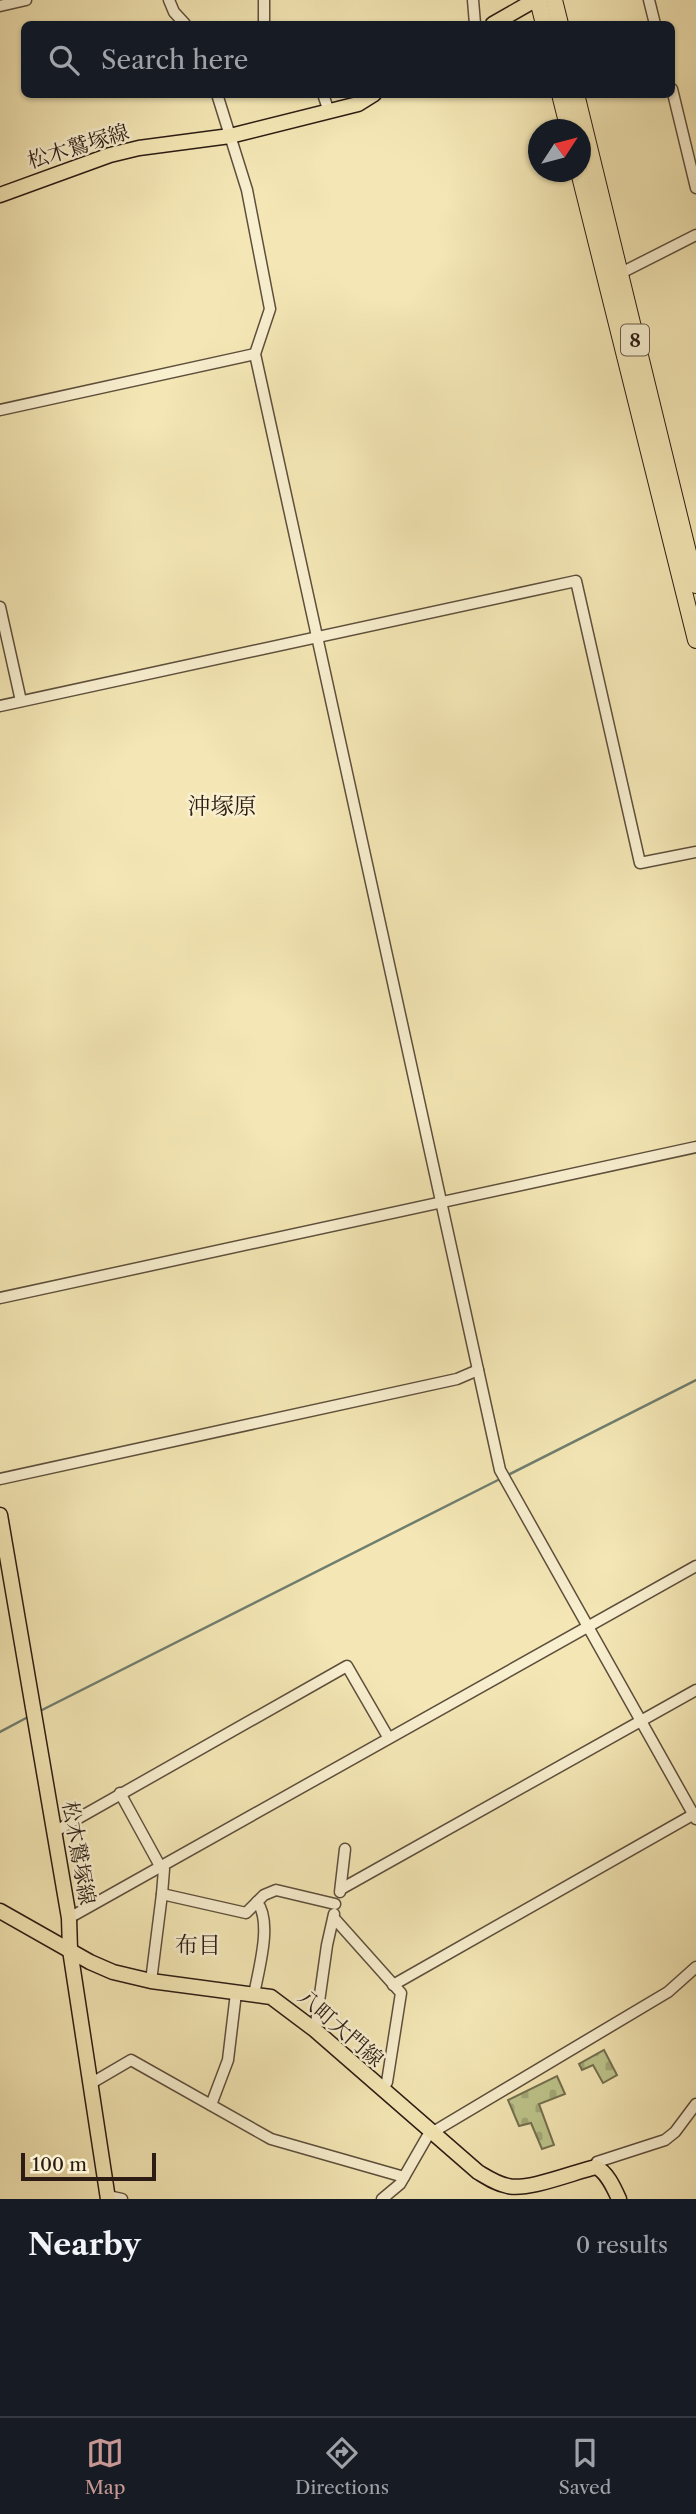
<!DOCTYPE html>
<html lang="en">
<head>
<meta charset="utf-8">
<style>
  :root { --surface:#171b24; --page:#20242c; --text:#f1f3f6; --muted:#9ea1a6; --line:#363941; --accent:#c59692 }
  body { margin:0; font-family:"Libre Caslon Text","Noto Serif JP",serif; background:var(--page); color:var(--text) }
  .compass { position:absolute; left:528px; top:119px; width:63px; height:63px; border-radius:50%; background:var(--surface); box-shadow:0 2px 5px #0004; rotate:54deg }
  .scale { position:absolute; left:21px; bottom:18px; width:135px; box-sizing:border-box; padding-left:7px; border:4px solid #2c1c14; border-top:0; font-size:19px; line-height:24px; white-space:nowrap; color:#2c1c14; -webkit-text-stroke:5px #f8efcf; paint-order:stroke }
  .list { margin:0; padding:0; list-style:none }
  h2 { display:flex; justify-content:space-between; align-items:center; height:91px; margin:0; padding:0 28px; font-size:30px }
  h2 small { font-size:23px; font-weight:400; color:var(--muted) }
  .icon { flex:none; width:38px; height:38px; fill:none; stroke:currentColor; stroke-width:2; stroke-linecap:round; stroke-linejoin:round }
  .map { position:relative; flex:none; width:696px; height:2199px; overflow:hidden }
  .search { position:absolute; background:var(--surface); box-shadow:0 2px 5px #0004; left:21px; right:21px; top:21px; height:77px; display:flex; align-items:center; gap:18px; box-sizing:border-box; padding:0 24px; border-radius:10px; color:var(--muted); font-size:26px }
  .sheet { height:217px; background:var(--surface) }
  nav { display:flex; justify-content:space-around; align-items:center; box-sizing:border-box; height:98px; border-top:2px solid var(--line); background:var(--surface); font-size:19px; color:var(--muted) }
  nav a { display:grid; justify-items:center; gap:4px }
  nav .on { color:var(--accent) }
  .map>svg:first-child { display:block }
</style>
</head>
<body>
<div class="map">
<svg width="696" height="2199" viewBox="0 0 696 2199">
  <defs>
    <pattern id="cemetery-stones" width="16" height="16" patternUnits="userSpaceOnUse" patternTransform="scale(1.75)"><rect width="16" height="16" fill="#bdc58c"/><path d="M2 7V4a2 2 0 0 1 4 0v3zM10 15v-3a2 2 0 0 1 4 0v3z" fill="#a3a978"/></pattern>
  </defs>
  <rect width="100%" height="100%" fill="#f4e7b5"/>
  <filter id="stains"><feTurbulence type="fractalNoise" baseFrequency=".00286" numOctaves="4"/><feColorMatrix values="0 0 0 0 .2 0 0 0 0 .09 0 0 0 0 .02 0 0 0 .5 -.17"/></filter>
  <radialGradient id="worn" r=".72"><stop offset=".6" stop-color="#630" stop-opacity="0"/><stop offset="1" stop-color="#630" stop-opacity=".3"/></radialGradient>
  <g fill="url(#cemetery-stones)" stroke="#747050" stroke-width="2">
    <polygon points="604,2050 617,2075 603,2083 593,2065 582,2070 579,2064"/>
    <polygon points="557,2076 565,2094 539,2104 554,2145 542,2149 531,2123 519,2126 508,2100"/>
  </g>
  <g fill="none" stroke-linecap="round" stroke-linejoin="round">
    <g stroke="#6f7e6f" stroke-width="2.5">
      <polyline points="506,1476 696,1380"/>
      <polyline points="40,1711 500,1479"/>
      <polyline points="0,1732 28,1717"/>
    </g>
    <g stroke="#5e4f3c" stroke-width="13">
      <g id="minor">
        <polyline points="169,0 174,12 185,24"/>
        <polyline points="473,0 475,24"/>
        <polyline points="649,0 655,24"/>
        <polyline points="0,6 26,0"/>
        <polyline points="264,24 264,0"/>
        <polyline points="672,89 696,188"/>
        <polyline points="217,94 247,190 270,309 255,354 500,1470 696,1819"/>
        <polyline points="323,94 329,112"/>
        <polyline points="619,274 696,235"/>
        <polyline points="0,410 255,354"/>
        <polyline points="0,607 21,701"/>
        <polyline points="0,706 576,581 640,863 696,852"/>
        <polyline points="0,1298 696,1147"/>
        <polyline points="0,1479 457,1379 478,1370"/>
        <polyline points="120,1793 160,1866"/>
        <polyline points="54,1832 347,1666 388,1737"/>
        <polyline points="161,1865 164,1869 162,1894"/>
        <polyline points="341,1889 696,1690"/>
        <polyline points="340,1892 345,1849"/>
        <polyline points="69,1918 696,1566"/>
        <polyline points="334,1918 401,1993 387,2082 382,2090"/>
        <polyline points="151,1981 162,1894 246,1913 264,1895 276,1890 335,1904"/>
        <polyline points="393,1985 696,1813"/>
        <path d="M254,1995c4,-24 19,-73 3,-93"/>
        <polyline points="315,2030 327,1945 334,1914"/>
        <polyline points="90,2084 131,2060 271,2139 404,2177"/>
        <polyline points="211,2105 228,2060 236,1993"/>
        <polyline points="596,2167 597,2162 665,2140 675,2132 696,2104"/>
        <polyline points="108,2196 122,2199"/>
        <polyline points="382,2199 400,2184 427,2137 433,2132 668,1992 696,1967"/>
      </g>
    </g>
    <g stroke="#2c1c14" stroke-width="17">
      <g id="major">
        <polyline points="493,24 535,0"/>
        <polyline points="0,195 110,155 139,148 230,136 358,104 374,94"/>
        <polyline points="0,1515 69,1918 70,1950 108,2199"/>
        <path d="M0,1911l90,51 23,10 38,9 120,16 44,33 163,142c10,6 19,12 30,14 20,5 66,-14 88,-19 11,5 18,21 23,32"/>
      </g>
    </g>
    <g stroke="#2c1c14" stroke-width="18">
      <g id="highway">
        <polyline points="538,0 544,24"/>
        <polyline points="554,0 560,24"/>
        <polyline points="560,94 569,130"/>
        <polyline points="576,94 696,585"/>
        <polyline points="579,172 696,640"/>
      </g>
    </g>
    <use href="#minor" stroke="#f8efcf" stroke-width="10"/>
    <use href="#major" stroke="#f4e7b5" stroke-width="14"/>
    <use href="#highway" stroke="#f4e7b5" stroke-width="16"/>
  </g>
  <g text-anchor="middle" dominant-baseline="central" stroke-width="5" stroke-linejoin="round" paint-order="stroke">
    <rect fill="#f8efcf" stroke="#695b4c" stroke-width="2" x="621" y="324.5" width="28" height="31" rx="5"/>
    <g font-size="19" font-weight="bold" fill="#2c1c14">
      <text x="635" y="340">8</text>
    </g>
    <g font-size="21" fill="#2c1c14" stroke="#f8efcf">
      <text transform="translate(78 146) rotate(-17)">松木鷲塚線</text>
      <text transform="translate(79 1853) rotate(80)">松木鷲塚線</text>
      <text transform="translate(341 2028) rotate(41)">八町大門線</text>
    </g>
    <g font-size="23" fill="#2c1c14" stroke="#f8efcf">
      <text x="222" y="806">沖塚原</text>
      <text x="198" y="1945">布目</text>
    </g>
  </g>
  <rect width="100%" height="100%" filter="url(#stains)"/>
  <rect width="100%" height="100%" fill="url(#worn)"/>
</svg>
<svg class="compass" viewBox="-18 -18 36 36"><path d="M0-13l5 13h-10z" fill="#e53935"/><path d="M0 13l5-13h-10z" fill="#9ea1a6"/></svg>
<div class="scale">100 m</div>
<div class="search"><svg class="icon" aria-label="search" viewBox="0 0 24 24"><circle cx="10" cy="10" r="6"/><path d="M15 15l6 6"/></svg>Search here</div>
</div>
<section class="sheet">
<h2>Nearby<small>0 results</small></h2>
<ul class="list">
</ul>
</section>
<nav>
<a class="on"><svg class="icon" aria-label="map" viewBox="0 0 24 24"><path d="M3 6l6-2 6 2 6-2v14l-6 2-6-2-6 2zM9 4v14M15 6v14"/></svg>Map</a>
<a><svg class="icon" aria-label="directions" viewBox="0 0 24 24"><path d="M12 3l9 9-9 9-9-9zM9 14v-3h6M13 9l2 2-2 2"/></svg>Directions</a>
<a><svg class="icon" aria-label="saved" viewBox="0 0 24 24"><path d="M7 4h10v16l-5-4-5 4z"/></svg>Saved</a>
</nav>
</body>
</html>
